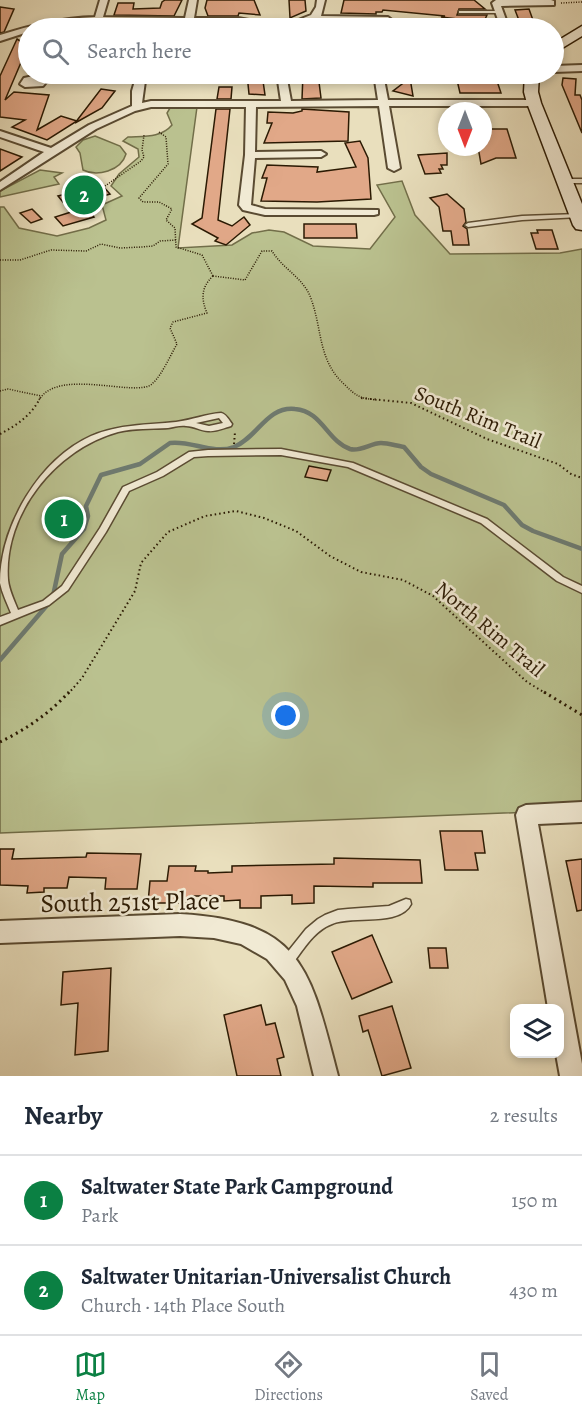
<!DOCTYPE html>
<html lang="en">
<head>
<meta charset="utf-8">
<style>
  :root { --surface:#fff; --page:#f2f2f3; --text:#1f2937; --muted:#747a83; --line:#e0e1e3; --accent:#0b8043 }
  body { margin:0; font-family:Alegreya,serif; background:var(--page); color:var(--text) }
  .controls { position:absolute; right:18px; bottom:18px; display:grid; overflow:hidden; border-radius:12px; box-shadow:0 3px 9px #0003 }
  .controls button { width:54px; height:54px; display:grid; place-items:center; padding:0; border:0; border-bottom:2px solid var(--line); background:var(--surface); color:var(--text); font:30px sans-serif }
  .compass { position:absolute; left:438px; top:102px; width:54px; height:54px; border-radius:50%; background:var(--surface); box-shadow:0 3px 9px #0003; rotate:180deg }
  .you { position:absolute; left:286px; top:716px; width:21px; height:21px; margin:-15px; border:4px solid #fff; border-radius:50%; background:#1a73e8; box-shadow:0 0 0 9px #1a73e833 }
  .badge { display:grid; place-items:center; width:39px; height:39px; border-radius:50%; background:var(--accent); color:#fff; font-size:20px; font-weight:700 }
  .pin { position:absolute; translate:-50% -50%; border:3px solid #fff; box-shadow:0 2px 6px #0006 }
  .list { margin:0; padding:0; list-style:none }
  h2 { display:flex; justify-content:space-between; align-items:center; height:78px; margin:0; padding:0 24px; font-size:26px }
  h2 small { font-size:20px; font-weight:400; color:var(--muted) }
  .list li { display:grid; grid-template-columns:39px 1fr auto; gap:18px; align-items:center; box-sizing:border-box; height:90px; padding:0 24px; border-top:2px solid var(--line) }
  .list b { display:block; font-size:22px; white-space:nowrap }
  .list p { margin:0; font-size:20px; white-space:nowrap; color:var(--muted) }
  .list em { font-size:20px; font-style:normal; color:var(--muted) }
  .icon { flex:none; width:33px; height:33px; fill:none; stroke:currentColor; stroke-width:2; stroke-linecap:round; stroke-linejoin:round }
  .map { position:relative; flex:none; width:582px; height:1076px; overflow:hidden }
  .search { position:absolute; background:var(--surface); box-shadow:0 3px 9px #0003; left:18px; right:18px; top:18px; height:66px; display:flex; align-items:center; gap:15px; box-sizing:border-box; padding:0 21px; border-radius:33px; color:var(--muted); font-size:22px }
  .sheet { height:258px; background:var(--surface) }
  nav { display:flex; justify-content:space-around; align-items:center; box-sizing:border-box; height:84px; border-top:2px solid var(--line); background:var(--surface); font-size:16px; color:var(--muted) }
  nav a { display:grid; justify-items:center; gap:3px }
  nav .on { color:var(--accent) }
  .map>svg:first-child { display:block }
</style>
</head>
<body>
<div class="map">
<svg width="582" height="1076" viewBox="0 0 582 1076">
  <rect width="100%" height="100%" fill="#e9dfbd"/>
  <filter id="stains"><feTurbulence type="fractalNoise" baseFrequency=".00333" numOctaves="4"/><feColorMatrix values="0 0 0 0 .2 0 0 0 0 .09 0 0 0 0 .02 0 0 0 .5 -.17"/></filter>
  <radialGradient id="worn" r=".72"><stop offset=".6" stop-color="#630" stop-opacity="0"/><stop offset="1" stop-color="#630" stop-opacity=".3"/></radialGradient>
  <g fill="#bac18f" stroke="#726e49" stroke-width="1.5">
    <path d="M197,107l-19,141 54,-3 20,-12 17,-3 15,2 29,14 57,3 25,-32 -18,-32 25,-4 13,34 35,39 110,-1 22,-4v561l-582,23v-626h4l15,21 38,8 32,-8 17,-8 -4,-15 20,-9 -11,-10 8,-12 20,-17 -1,-8 -15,-8 5,-4c16,-1 33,1 44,-12l-5,-12 3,-5z"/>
    <path d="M95,136l25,10 6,8c-5,17 -29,23 -43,16l-3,-17 -4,-6 7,-7z"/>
    <polygon points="40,170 62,173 54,177 59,184 0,197 0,191"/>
  </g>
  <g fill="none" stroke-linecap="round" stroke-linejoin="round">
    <g stroke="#6e7a70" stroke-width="4.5">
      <path d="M53,596l9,-42 22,-25 4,-13 -2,-10 15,-31 39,-11 30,-21c21,-3 43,12 64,4 24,-10 33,-41 61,-38 27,2 32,32 55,40 10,3 21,-6 31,-6 7,0 16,3 23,4l17,20 10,7 73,31 18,20 11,6 49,18"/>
      <polyline points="0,660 49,603"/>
    </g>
  </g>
  <g fill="#e1a888" stroke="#2b1a03" stroke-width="1.5">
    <polygon points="165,0 182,0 174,16 114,15 118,3 134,3 133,9 160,8 162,2"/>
    <polygon points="207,0 254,0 260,15 239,13 238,16 208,16 205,8"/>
    <polygon points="289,0 305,0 306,11 290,18"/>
    <polygon points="344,0 474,0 485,9 459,9 457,15 487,15 481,28 477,28 474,21 441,17 445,16 383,10 382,12 376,12 376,14 341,13"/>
    <polygon points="0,7 14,9 4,32 0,33"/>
    <polygon points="529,9 534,23 520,23 515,10"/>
    <polygon points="115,25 169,25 167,28 116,28"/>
    <polygon points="17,39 28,46 5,100 14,92 49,95 37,130 61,116 77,121 47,140 12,127 25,120 0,117 0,76"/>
    <polygon points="247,74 262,74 265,95 249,94"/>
    <polygon points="303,74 318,74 321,98 302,99"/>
    <polygon points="481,75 495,75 501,93 460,93 457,80 482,80"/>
    <polygon points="410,78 413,96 393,91"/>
    <polygon points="563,78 576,79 575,95 580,95 582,100 582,133 562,85"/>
    <polygon points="219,87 232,87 231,99 217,99"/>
    <polygon points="101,89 115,91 102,108 75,123"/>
    <polygon points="216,109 230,109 218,220 232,226 244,217 250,225 226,245 215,241 218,238 192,224 202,218"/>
    <polygon points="302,109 349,112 348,141 264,143 272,123 267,123 268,112 293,113 302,111"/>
    <polygon points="483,129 507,129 516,158 496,158 481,164 478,147 483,147"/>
    <polygon points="360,141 368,158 371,199 317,202 261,201 267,178 262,178 267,165 318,167 317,172 356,167 345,143"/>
    <polygon points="0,149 22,157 0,171"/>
    <polygon points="447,153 447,165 441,165 443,169 439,169 441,173 425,174 418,155"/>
    <polygon points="102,185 110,194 82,202 94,217 63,226 55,217 71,212 58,196"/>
    <polygon points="447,194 464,209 466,222 463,226 467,229 469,245 453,245 451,231 443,231 439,207 430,198"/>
    <polygon points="32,209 42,219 31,223 20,213"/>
    <polygon points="304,224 356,224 357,238 304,238"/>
    <polygon points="537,230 552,230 558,249 536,249 531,233 538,233"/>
    <polygon points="309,466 331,470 327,481 305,477"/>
    <polygon points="440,831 482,831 485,853 475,853 478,870 445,870"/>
    <polygon points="0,849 14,849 12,859 86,857 87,853 141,854 137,889 105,889 106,878 69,877 67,888 44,888 44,892 27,893 28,886 0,885"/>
    <polygon points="334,858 420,860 422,883 373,883 373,887 314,886 314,903 292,904 292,895 261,896 261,908 240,908 240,900 224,901 224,896 190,896 190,903 148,903 150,881 167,881 169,866 196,866 195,871 208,871 208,873 232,872 232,866 334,864"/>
    <polygon points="582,859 582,910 577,911 566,861"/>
    <polygon points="372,935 392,982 352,999 332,952"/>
    <polygon points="428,948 446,948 448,968 430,968"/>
    <polygon points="111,968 108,1051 75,1055 78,1003 61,1005 63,972"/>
    <polygon points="261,1005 266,1025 275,1023 284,1057 277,1059 281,1076 237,1076 224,1015"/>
    <polygon points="392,1006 411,1068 382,1076 368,1030 363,1032 359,1016"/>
  </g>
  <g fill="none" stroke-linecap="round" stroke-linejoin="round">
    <g stroke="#5a4b32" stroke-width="3">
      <g id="lane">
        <polygon points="459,11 499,11 501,12 499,13 459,13"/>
        <polygon points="582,179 582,183 565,183 562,181 565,179"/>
        <polygon points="578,214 581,216 580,217 522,220 468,227 465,225 468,223 522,216"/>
        <path d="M221,413c5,1 8,7 11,11l-1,2c-7,2 -16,6 -23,5 -7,0 -14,-5 -22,-5 -5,-1 -12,1 -18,2 -16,1 -34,0 -50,4 -62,17 -115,82 -110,148 1,10 6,20 10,30l25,-9 19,-15 38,-58 23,-41 34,-15 32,-20 19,-2 73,-1 72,14 134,56 76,58 19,9v7l-25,-12 -76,-58 -133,-56 -67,-12 -73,1 -14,1 -31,19 -34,15 -23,41 -38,58 -19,15 -49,20v-8l11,-4c-4,-10 -9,-20 -11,-30 0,-58 40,-124 91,-147 28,-12 56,-11 85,-14 16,-2 30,-8 45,-9zM219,418l4,5 -14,3 -13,-3z"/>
        <path d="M406,899l4,1 1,4c-11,23 -58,11 -79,20 -19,7 -30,28 -42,43l-4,2 -4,-2 -2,-4 2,-4 24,-30 12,-10 7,-4 13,-5 10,-1 41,-3z"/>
      </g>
    </g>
    <g stroke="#5a4b32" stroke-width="4">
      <g id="street">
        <path d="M100,0h8l-5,17 82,1 4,-18h8l-3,18h44l45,8 28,-11 5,-8 1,-7h8l-4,16 67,1 4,3 -4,3 -73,-2 -22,7 -70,-5h-128l-67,5v4l-28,9v-6c32,-10 61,-17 95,-18z"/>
        <polygon points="551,0 554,1 554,5 501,6 509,28 501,28 492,3 496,0"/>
        <polygon points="582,65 582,71 554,72 554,66"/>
        <polygon points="137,74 146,74 142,103 151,101 281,101 277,74 286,74 291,101 378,100 374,74 383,74 388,100 534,100 539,103 534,106 389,106 400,168 394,171 388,168 379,106 256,107 255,152 321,151 326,154 321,157 255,158 251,205 265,209 378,210 378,214 374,215 265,215 243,210 239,205 245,155 246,107 151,107 135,111 96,129 0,190 0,182 44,152 0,137 0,131 51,148 89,125 132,106 132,91"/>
        <polygon points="38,75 47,81 43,86 25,87 20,84 24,78"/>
        <polygon points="582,802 582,822 538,824 582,1064 582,1076 560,1076 556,1054 560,1054 560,1008 548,1008 516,815 519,808 526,805"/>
        <path d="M180,914c124,7 130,56 158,162h-24l-17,-70 -12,-26 -18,-21 -26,-15 -27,-6 -34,-2 -180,7v-22z"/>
      </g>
    </g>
    <g stroke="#2b1a03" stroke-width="3">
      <g id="secondary">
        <polygon points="582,26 582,36 554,53 554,43"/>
        <polygon points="525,74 539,74 538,92 541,103 582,204 582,230 576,229 573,225 527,103 524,92"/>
      </g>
    </g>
    <g stroke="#2b1a03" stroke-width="1.5" stroke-dasharray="1 1.5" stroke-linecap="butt">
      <polyline points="561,3 582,2"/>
      <polyline points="159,132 166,137 168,164 139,198 143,202 159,202 172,209 166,220 175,228 176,247 202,255 213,276"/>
      <polyline points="105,186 141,161 144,157 142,150 144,135"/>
      <polyline points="0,260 20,260 51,250 86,251 101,244 120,248 142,247 153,246 160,241 176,240"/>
      <path d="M213,276l32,4 17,-29h10c11,18 30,26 38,45 13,33 7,64 35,89 12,12 15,13 32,15"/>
      <polyline points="0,391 8,389 41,396"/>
      <path d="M39,400c19,-33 97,-2 113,-16 10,-9 18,-28 25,-40l-7,-16 3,-6 34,-9c-6,-14 -6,-26 6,-37"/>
    </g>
    <g stroke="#2b1a03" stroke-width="2" stroke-dasharray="1.5 3" stroke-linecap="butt">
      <polyline points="361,398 411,403 487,439 558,464 571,474 582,478"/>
      <path d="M0,434c17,-9 31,-18 40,-36"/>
      <polyline points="234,444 235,432"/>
      <polyline points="68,694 82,678 135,591 141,563 168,532 205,516 236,511 264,518 296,531 330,556 361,572 403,580 433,596 527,682 547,694"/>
    </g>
    <g stroke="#2b1a03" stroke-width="3" stroke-dasharray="2 4" stroke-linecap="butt">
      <polyline points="544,692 582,715"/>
      <path d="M0,742c25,-12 50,-29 69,-50"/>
    </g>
    <use href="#lane" fill="#f1ead4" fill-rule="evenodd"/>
    <use href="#street" fill="#f1ead4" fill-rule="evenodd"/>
    <use href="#secondary" fill="#f1ead4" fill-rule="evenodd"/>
  </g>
  <g text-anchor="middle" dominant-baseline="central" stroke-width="5" stroke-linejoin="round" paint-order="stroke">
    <g font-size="21" fill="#2b1a03" stroke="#f1ead4">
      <text transform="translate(478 417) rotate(22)">South Rim Trail</text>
      <text transform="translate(490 629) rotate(40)">North Rim Trail</text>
    </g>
    <g font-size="26" fill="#2b1a03" stroke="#f1ead4">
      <text transform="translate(130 902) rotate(-1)">South 251st Place</text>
    </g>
  </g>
  <rect width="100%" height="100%" filter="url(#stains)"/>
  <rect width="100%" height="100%" fill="url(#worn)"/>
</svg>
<div class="controls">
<button><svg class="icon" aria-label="layers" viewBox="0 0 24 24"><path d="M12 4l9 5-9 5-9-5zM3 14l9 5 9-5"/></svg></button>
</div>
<svg class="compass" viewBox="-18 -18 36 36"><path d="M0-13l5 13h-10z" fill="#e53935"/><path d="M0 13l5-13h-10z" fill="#747a83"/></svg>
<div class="you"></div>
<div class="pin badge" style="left:64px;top:519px">1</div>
<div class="pin badge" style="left:84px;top:195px">2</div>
<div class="search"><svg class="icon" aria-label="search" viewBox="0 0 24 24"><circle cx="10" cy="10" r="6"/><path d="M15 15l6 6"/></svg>Search here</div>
</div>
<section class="sheet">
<h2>Nearby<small>2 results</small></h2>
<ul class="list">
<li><span class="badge">1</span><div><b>Saltwater State Park Campground</b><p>Park</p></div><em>150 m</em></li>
<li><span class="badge">2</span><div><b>Saltwater Unitarian-Universalist Church</b><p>Church · 14th Place South</p></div><em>430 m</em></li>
</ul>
</section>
<nav>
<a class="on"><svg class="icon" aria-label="map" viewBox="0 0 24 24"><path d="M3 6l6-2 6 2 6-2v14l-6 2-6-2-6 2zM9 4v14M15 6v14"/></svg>Map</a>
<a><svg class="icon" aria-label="directions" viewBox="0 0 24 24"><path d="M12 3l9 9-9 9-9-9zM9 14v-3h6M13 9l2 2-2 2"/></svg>Directions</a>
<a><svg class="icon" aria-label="saved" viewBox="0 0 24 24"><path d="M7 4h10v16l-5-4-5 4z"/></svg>Saved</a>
</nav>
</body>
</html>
